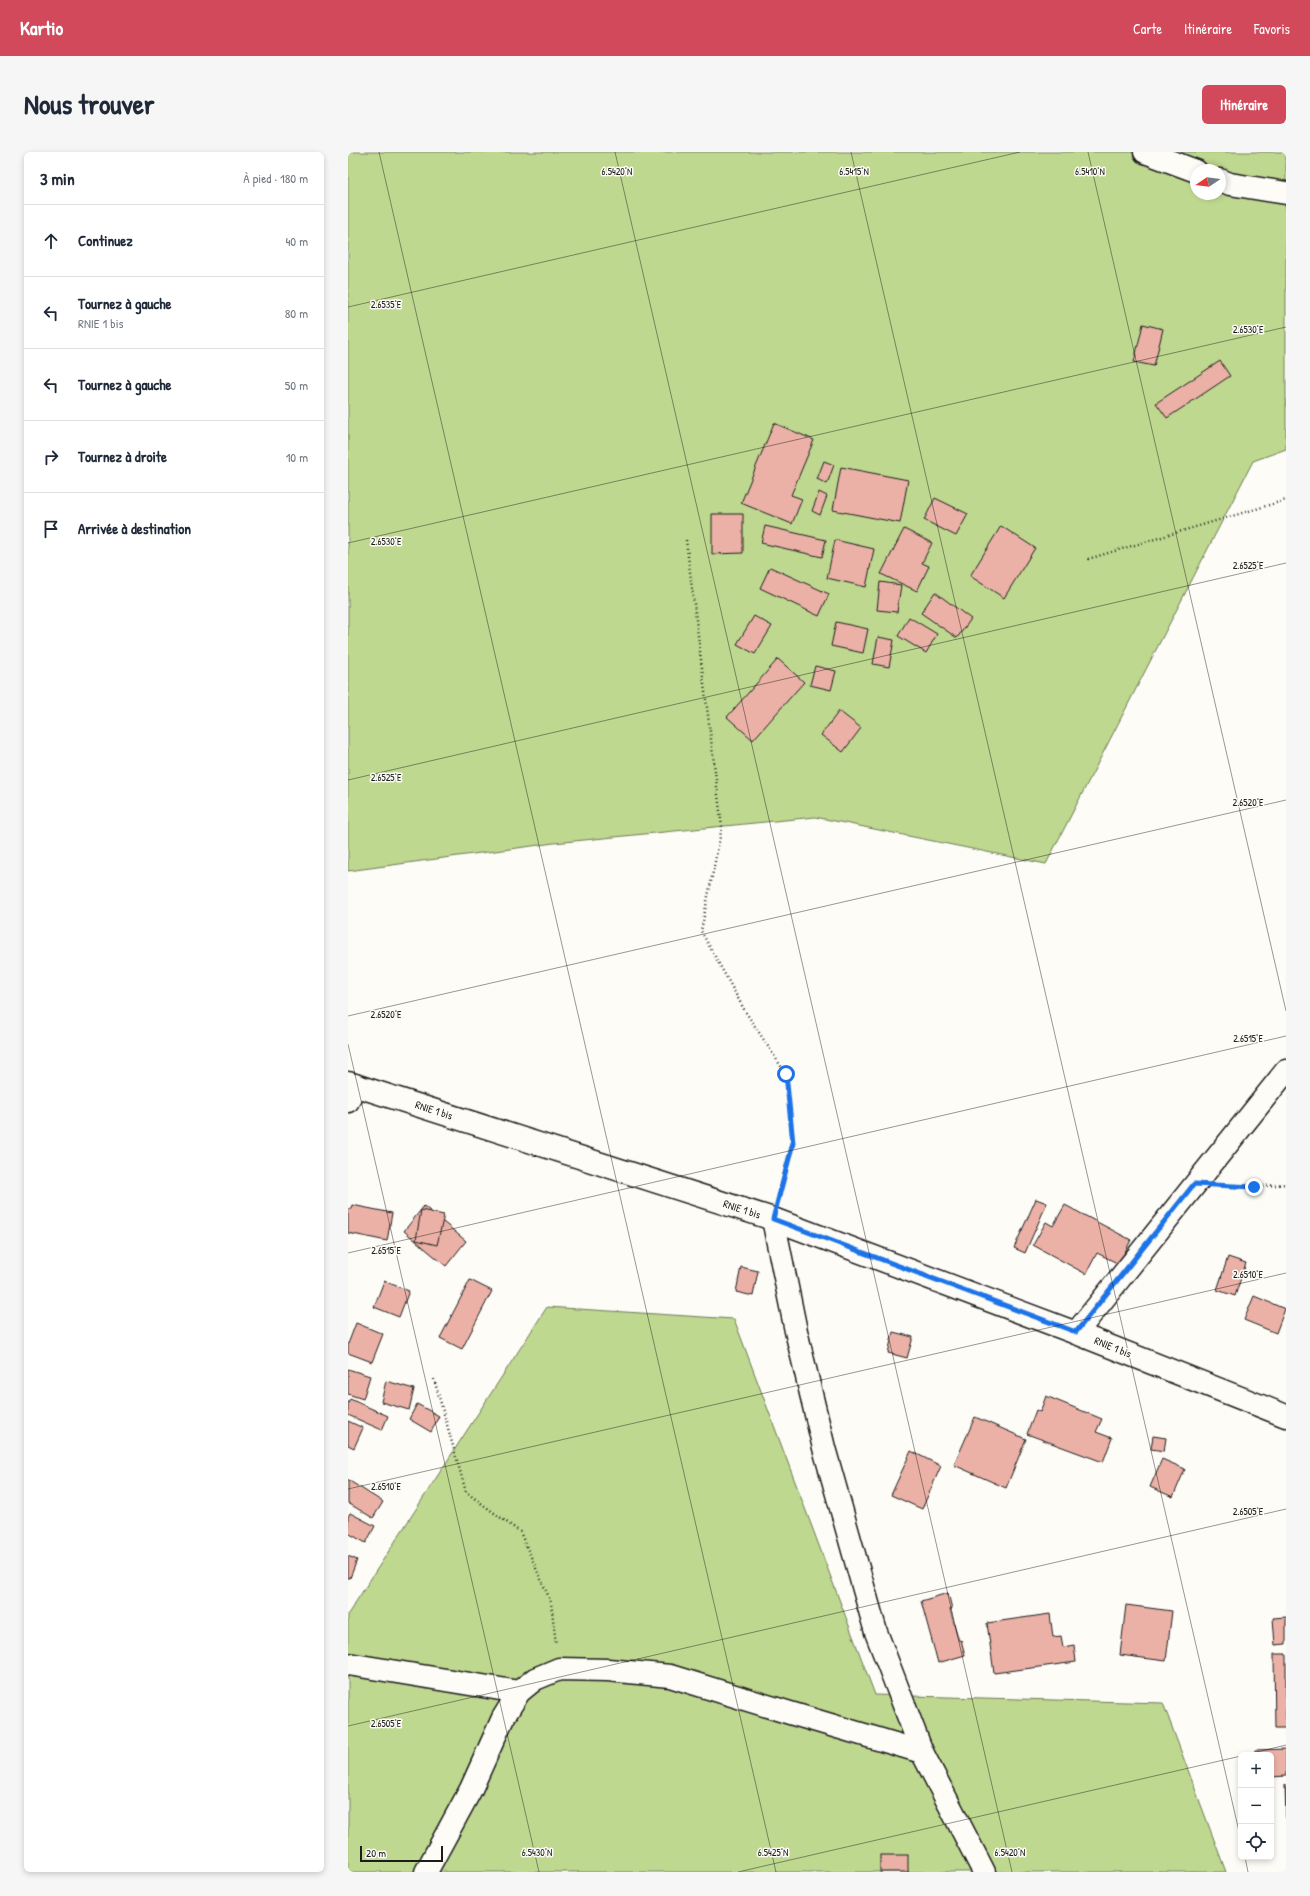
<!DOCTYPE html>
<html lang="fr">
<head>
<meta charset="utf-8">
<style>
  :root { --surface:#fff; --page:#f6f6f7; --text:#1f2937; --muted:#747a83; --line:#e0e1e3; --accent:#d1495b }
  body { margin:0; font-family:"Patrick Hand",sans-serif; background:var(--page); color:var(--text) }
  .controls { position:absolute; right:12px; bottom:12px; display:grid; overflow:hidden; border-radius:6px; box-shadow:0 2px 6px #0003 }
  .controls button { width:36px; height:36px; display:grid; place-items:center; padding:0; border:0; border-bottom:1px solid var(--line); background:var(--surface); color:var(--text); font:20px sans-serif }
  .compass { position:absolute; left:842px; top:12px; width:36px; height:36px; border-radius:50%; background:var(--surface); box-shadow:0 2px 6px #0003; rotate:257deg }
  .scale { position:absolute; left:12px; bottom:10px; width:83px; box-sizing:border-box; padding-left:4px; border:2px solid #1c1c1c; border-top:0; font-size:11px; line-height:14px; white-space:nowrap; color:#1c1c1c; -webkit-text-stroke:3px #fdfcf7; paint-order:stroke }
  .stop { position:absolute; width:12px; height:12px; margin:-9px; border:3px solid #1a73e8; border-radius:50%; background:#fff }
  .stop.end { background:#1a73e8; border-color:#fff; box-shadow:0 1px 4px #0008 }
  .list { margin:0; padding:0; list-style:none }
  h2 { display:flex; justify-content:space-between; align-items:center; height:52px; margin:0; padding:0 16px; font-size:17px }
  h2 small { font-size:13px; font-weight:400; color:var(--muted) }
  .list li { display:grid; grid-template-columns:26px 1fr auto; gap:12px; align-items:center; box-sizing:border-box; height:72px; padding:0 16px; border-top:1px solid var(--line) }
  .list b { display:block; font-size:15px; white-space:nowrap }
  .list p { margin:0; font-size:13px; white-space:nowrap; color:var(--muted) }
  .list em { font-size:13px; font-style:normal; color:var(--muted) }
  .icon { flex:none; width:22px; height:22px; fill:none; stroke:currentColor; stroke-width:2; stroke-linecap:round; stroke-linejoin:round }
  .map { position:relative; flex:none; width:938px; height:1720px; overflow:hidden; border-radius:6px }
  header { display:flex; align-items:center; gap:24px; box-sizing:border-box; height:56px; padding:0 20px; background:var(--accent); color:#fff }
  header strong { font-size:19px }
  nav { display:flex; gap:22px; margin-inline-start:auto; font-size:14px }
  .intro { display:flex; align-items:center; justify-content:space-between; box-sizing:border-box; height:96px; padding:0 24px }
  h1 { margin:0; font-size:28px }
  .button { padding:10px 18px; border-radius:6px; background:var(--accent); color:#fff; font-size:14px; font-weight:700 }
  main { display:flex; gap:24px; padding:0 24px }
  aside { flex:1; background:var(--surface); border-radius:6px; box-shadow:0 2px 6px #0003 }
  .map>svg:first-child { display:block }
</style>
</head>
<body>
<header>
<strong>Kartio</strong>
<nav><a>Carte</a><a>Itinéraire</a><a>Favoris</a></nav>
</header>
<div class="intro"><h1>Nous trouver</h1><a class="button">Itinéraire</a></div>
<main>
<aside>
<h2>3 min<small>À pied · 180 m</small></h2>
<ul class="list">
<li><svg class="icon" aria-label="ahead" viewBox="0 0 24 24"><path d="M12 20V5M6 11l6-6 6 6"/></svg><div><b>Continuez</b></div><em>40 m</em></li>
<li><svg class="icon" aria-label="left" viewBox="0 0 24 24"><path d="M17 20v-9H6M10 6l-5 5 5 5"/></svg><div><b>Tournez à gauche</b><p>RNIE 1 bis</p></div><em>80 m</em></li>
<li><svg class="icon" aria-label="left" viewBox="0 0 24 24"><path d="M17 20v-9H6M10 6l-5 5 5 5"/></svg><div><b>Tournez à gauche</b></div><em>50 m</em></li>
<li><svg class="icon" aria-label="right" viewBox="0 0 24 24"><path d="M7 20v-9h11M14 6l5 5-5 5"/></svg><div><b>Tournez à droite</b></div><em>10 m</em></li>
<li><svg class="icon" aria-label="arrive" viewBox="0 0 24 24"><path d="M6 21V4h12l-3 4 3 4H6"/></svg><div><b>Arrivée à destination</b></div></li>
</ul>
</aside>
<div class="map">
<svg width="938" height="1720" viewBox="0 0 938 1720">
  <rect width="100%" height="100%" fill="#fdfcf7"/>
  <filter id="ink" filterUnits="userSpaceOnUse"><feTurbulence type="fractalNoise" baseFrequency=".025" numOctaves="2"/><feDisplacementMap in="SourceGraphic" scale="8" xChannelSelector="R" yChannelSelector="G"/><feConvolveMatrix kernelMatrix="1 2 1 2 8 2 1 2 1" color-interpolation-filters="sRGB"/></filter>
  <g filter="url(#ink)">
    <g fill="#bed88f" stroke="#6d7a56" fill-rule="evenodd">
      <path d="M0,0h938v297l-33,12 -207,403 -231,-47 -261,26 -206,28zM848,18h24v24h-24z"/>
      <polygon points="199,1155 386,1167 527,1543 815,1551 878,1720 0,1720 0,1462"/>
    </g>
    <g fill="#ebb1a6" stroke="#1c1c1c">
      <polygon points="795,172 815,177 806,214 786,210"/>
      <polygon points="872,209 882,224 819,266 808,251"/>
      <polygon points="426,271 466,288 443,343 454,347 444,372 393,351"/>
      <polygon points="476,309 486,313 479,332 469,327"/>
      <polygon points="493,315 560,328 552,371 485,358"/>
      <polygon points="471,340 479,344 472,363 464,359"/>
      <polygon points="587,346 620,362 608,384 576,368"/>
      <polygon points="364,362 395,362 395,401 364,402"/>
      <polygon points="417,374 478,388 474,405 413,391"/>
      <polygon points="653,374 687,396 656,446 622,424"/>
      <polygon points="556,377 584,391 574,411 581,414 569,439 533,422"/>
      <polygon points="487,388 526,397 518,435 479,426"/>
      <polygon points="422,415 481,442 471,464 412,436"/>
      <polygon points="532,430 553,433 549,460 529,458"/>
      <polygon points="587,440 623,467 609,486 573,461"/>
      <polygon points="406,464 424,474 407,502 389,492"/>
      <polygon points="561,465 589,482 578,501 550,484"/>
      <polygon points="488,470 520,477 515,501 483,494"/>
      <polygon points="530,485 546,488 541,515 525,512"/>
      <polygon points="430,507 456,530 405,588 379,565"/>
      <polygon points="467,514 488,519 483,538 462,533"/>
      <polygon points="491,559 513,576 495,600 473,583"/>
      <polygon points="688,1047 699,1051 677,1101 666,1096"/>
      <polygon points="4,1053 44,1061 39,1089 0,1081 0,1057 3,1057"/>
      <polygon points="717,1053 783,1088 771,1112 749,1101 738,1122 685,1093 698,1070 705,1074"/>
      <polygon points="76,1054 118,1089 98,1114 56,1079"/>
      <polygon points="73,1058 96,1063 89,1093 68,1088"/>
      <polygon points="880,1105 898,1111 887,1144 869,1138"/>
      <polygon points="393,1115 410,1119 405,1144 388,1140"/>
      <polygon points="122,1128 144,1139 114,1197 92,1186"/>
      <polygon points="36,1129 61,1139 51,1165 26,1155"/>
      <polygon points="906,1144 937,1157 928,1181 896,1168"/>
      <polygon points="8,1171 35,1182 24,1210 0,1201 0,1192"/>
      <polygon points="545,1180 565,1185 559,1206 540,1201"/>
      <polygon points="0,1217 22,1224 15,1247 0,1242"/>
      <polygon points="38,1229 66,1237 61,1258 33,1250"/>
      <polygon points="698,1244 754,1267 748,1280 764,1286 755,1310 679,1282 688,1258 692,1260"/>
      <polygon points="2,1247 40,1264 34,1278 0,1263 0,1252"/>
      <polygon points="69,1252 91,1264 83,1280 61,1267"/>
      <polygon points="627,1265 678,1287 658,1336 606,1313"/>
      <polygon points="0,1269 15,1276 6,1296 0,1293"/>
      <polygon points="805,1284 818,1286 816,1299 803,1297"/>
      <polygon points="563,1299 593,1314 574,1357 543,1343"/>
      <polygon points="814,1307 837,1317 825,1345 802,1335"/>
      <polygon points="0,1328 35,1350 25,1366 0,1351"/>
      <polygon points="2,1361 27,1374 18,1391 0,1381 0,1365"/>
      <polygon points="0,1404 9,1408 2,1426 0,1426"/>
      <polygon points="600,1441 604,1457 602,1457 611,1489 613,1488 617,1503 590,1511 573,1449"/>
      <polygon points="778,1453 824,1459 818,1509 772,1503"/>
      <polygon points="702,1462 705,1485 713,1484 715,1495 726,1493 728,1510 646,1521 639,1471"/>
      <polygon points="938,1465 938,1492 927,1493 925,1466"/>
      <polygon points="926,1502 938,1502 938,1576 927,1576"/>
      <polygon points="938,1597 938,1624 923,1625 923,1603 907,1603 907,1598"/>
      <polygon points="937,1633 938,1633 938,1666"/>
      <rect x="532" y="1703" width="28" height="17"/>
    </g>
    <g fill="none" stroke-linecap="round" stroke-linejoin="round">
      <g stroke="#1c1c1c" stroke-width="25">
        <g id="minor">
          <polyline points="797,0 848,19"/>
          <polyline points="872,28 882,32 938,41"/>
          <polyline points="0,949 7,933"/>
          <polyline points="425,1067 448,1179 476,1296 528,1480 574,1600 636,1720"/>
          <polyline points="728,1181 938,919"/>
          <polyline points="0,1512 171,1540"/>
          <polyline points="78,1720 123,1637 155,1566 171,1540 187,1527 211,1517 260,1518 322,1524 442,1561 574,1600"/>
        </g>
      </g>
      <g stroke="#1c1c1c" stroke-width="25">
        <polyline id="major" points="0,931 425,1067 728,1181 938,1264"/>
      </g>
      <g stroke="#1c1c1c" stroke-width="2.5" stroke-dasharray="1 3" stroke-linecap="butt">
        <polyline points="338,388 374,675 353,779 397,859 438,922 445,991 431,1043"/>
        <polyline points="740,407 938,348"/>
        <polyline points="879,1034 906,1035 938,1032"/>
        <polyline points="86,1227 118,1340 172,1380 203,1450 208,1492"/>
      </g>
      <use href="#minor" stroke="#fdfcf7" stroke-width="22"/>
      <use href="#major" stroke="#fdfcf7" stroke-width="22"/>
    </g>
  </g>
  <g fill="none" stroke-linecap="round" stroke-linejoin="round" filter="url(#ink)">
    <polyline stroke="#1a73e8" stroke-width="5" points="438,922 445,991 425,1067 728,1180 846,1032 906,1035"/>
  </g>
  <path fill="none" stroke="#1c1c1c" stroke-width="1" stroke-opacity="0.45" d="M31,0l397,1720M267,0l397,1720M503,0l390,1688M740,0l198,859M0,155l672,-155M0,391l938,-216M0,628l938,-217M0,864l938,-216M0,892l191,828M0,1101l938,-217M0,1337l938,-216M0,1574l938,-217M897,1603l41,-10M897,1705l3,15M390,1720l503,-116"/>
  <g text-anchor="middle" dominant-baseline="central" stroke-width="3" stroke-linejoin="round" paint-order="stroke">
    <g font-size="11" fill="#1c1c1c" stroke="#fdfcf7">
      <text transform="translate(86 958) rotate(18)">RNIE 1 bis</text>
      <text transform="translate(394 1057) rotate(18)">RNIE 1 bis</text>
      <text transform="translate(765 1195) rotate(22)">RNIE 1 bis</text>
    </g>
  </g>
  <g font-size="10" text-anchor="middle" fill="#1c1c1c" stroke="#fdfcf7" stroke-width="3" stroke-linejoin="round" paint-order="stroke">
    <text x="269" y="23">6.5420°N</text>
    <text x="506" y="23">6.5415°N</text>
    <text x="742" y="23">6.5410°N</text>
    <text x="38" y="156">2.6535°E</text>
    <text x="900" y="181">2.6530°E</text>
    <text x="38" y="393">2.6530°E</text>
    <text x="900" y="417">2.6525°E</text>
    <text x="38" y="629">2.6525°E</text>
    <text x="900" y="654">2.6520°E</text>
    <text x="38" y="866">2.6520°E</text>
    <text x="900" y="890">2.6515°E</text>
    <text x="38" y="1102">2.6515°E</text>
    <text x="900" y="1126">2.6510°E</text>
    <text x="38" y="1338">2.6510°E</text>
    <text x="900" y="1363">2.6505°E</text>
    <text x="38" y="1575">2.6505°E</text>
    <text x="189" y="1704">6.5430°N</text>
    <text x="425" y="1704">6.5425°N</text>
    <text x="662" y="1704">6.5420°N</text>
  </g>
</svg>
<div class="controls">
<button>+</button>
<button>−</button>
<button><svg class="icon" aria-label="locate" viewBox="0 0 24 24"><circle cx="12" cy="12" r="6"/><path d="M12 2v4M12 18v4M2 12h4M18 12h4"/></svg></button>
</div>
<svg class="compass" viewBox="-18 -18 36 36"><path d="M0-13l5 13h-10z" fill="#e53935"/><path d="M0 13l5-13h-10z" fill="#747a83"/></svg>
<div class="scale">20 m</div>
<div class="stop" style="left:438px;top:922px"></div>
<div class="stop end" style="left:906px;top:1035px"></div>
</div>
</main>
</body>
</html>
